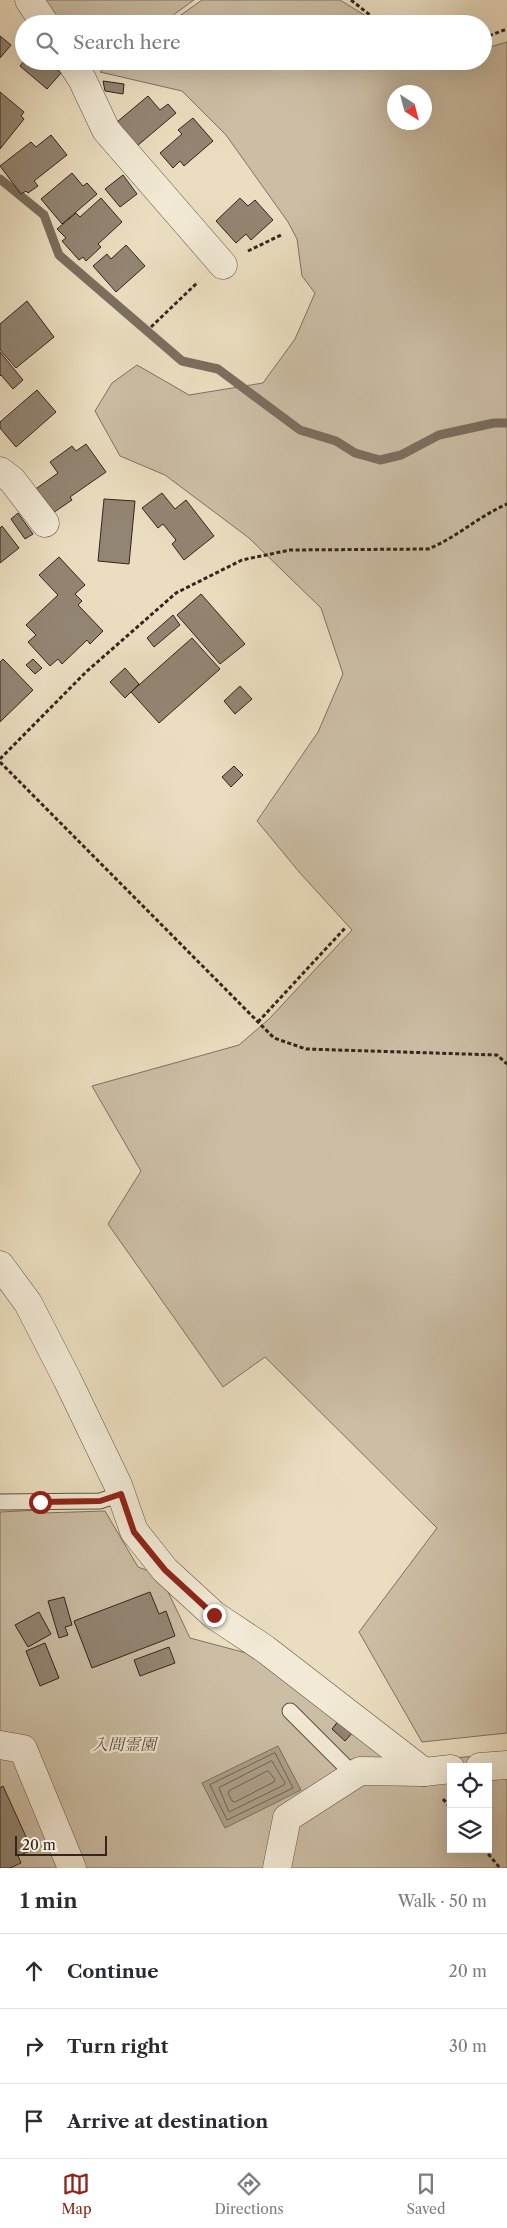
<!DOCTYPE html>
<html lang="en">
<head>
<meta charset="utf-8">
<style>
  :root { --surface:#fff; --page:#f2f2f3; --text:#2b2b33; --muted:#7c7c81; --line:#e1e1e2; --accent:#8f2418 }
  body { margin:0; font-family:"Libre Caslon Text","Noto Serif JP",serif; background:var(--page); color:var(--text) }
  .controls { position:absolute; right:15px; bottom:15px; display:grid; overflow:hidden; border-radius:0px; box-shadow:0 5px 20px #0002 }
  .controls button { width:45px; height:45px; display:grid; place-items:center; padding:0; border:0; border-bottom:1px solid var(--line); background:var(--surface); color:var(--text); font:25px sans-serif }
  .compass { position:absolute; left:387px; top:85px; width:45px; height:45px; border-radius:50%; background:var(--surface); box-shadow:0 5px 20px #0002; rotate:144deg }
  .scale { position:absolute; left:15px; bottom:12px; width:92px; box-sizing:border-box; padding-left:5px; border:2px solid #33241f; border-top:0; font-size:14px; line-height:18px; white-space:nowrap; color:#33241f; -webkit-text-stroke:4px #f2ead6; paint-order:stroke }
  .stop { position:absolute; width:15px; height:15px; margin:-11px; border:4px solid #8f2418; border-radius:50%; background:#fff }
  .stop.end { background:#8f2418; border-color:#fff; box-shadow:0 1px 5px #0008 }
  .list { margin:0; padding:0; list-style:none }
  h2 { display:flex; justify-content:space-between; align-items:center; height:65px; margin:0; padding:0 20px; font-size:21px }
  h2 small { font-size:16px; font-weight:400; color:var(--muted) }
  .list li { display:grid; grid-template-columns:32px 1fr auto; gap:15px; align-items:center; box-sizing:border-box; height:75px; padding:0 20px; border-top:1px solid var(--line) }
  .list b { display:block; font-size:19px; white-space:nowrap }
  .list em { font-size:16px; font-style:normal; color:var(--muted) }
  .icon { flex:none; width:28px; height:28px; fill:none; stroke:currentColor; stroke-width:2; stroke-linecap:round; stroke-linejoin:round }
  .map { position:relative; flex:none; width:507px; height:1868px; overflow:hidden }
  .search { position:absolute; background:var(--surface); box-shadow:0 5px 20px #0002; left:15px; right:15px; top:15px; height:55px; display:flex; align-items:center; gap:12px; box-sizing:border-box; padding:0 18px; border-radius:28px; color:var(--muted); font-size:19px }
  .sheet { height:290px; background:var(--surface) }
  nav { display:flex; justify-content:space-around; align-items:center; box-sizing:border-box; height:70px; border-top:1px solid var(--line); background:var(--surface); font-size:14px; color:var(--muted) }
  nav a { display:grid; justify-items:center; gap:2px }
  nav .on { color:var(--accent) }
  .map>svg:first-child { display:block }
</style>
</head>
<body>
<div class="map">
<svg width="507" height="1868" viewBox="0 0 507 1868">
  <rect width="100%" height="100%" fill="#ebdec0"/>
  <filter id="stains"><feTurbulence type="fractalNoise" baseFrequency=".004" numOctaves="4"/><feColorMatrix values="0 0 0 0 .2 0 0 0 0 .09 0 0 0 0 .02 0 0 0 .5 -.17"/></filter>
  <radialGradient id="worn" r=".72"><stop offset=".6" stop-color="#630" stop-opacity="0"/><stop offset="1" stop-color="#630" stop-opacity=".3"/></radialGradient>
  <g fill="#ccbea5" stroke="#807162" fill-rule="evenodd">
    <polygon points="40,0 194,0 161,24 56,24"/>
    <polygon points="202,0 340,0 379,24 168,24"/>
    <path d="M507,42v1691l-85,9 -63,-110 78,-104 -172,-171 -42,30 -115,-163 33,-53 -49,-85 147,-41 30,-26 83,-89 -52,-57 -43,-52 61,-89 25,-58 -22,-66 -72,-70 -84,-63 -45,-19 -25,-45 17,-28 25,-18 52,30 74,-12 32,-44 20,-46 -13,-17 -5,-37 -9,-17 -62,-87 -44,-44 -82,-19 15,-11h368v-12zM424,92v30h-30v-30z"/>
    <path d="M40,1510l3,3 62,-2 33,56 22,8 30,63 75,20 132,104 110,-8v114h-507v-356zM451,1767h37v82h-37z"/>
  </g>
  <polygon fill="#ac9f89" stroke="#7c6e5f" points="278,1746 301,1790 225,1828 202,1783"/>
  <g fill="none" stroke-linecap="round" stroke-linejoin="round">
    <g stroke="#706254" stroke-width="1">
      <polygon points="275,1753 293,1788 227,1820 210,1785"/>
      <polygon points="272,1761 285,1783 284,1785 229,1812 219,1788"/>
      <polygon points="268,1771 275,1779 274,1782 235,1802 232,1801 228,1793 229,1791"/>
    </g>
    <polyline stroke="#7c6e5f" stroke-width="9" points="0,179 44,215 59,255 182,361 218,369 300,430 336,441 355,453 380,460 401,455 439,435 494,423 507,423"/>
  </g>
  <g fill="#938573" stroke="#33241f">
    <polygon points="0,36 11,45 0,58"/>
    <polygon points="24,61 47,61 61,73 47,89 20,66"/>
    <polygon points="103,81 124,84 123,94 105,91"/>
    <polygon points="0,92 24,112 21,116 24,119 0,149"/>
    <polygon points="148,96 160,110 168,104 176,113 137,146 117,122"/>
    <polygon points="193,118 213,141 184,166 180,161 173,168 160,153 182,134 178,130"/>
    <polygon points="51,135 67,155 34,181 38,186 28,193 26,191 21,194 0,166 31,142 36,147"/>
    <polygon points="72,173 83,186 87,183 97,194 62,224 41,199"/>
    <polygon points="123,175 137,194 120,207 105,189"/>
    <polygon points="101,198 122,222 98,244 101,247 86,261 83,257 79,260 62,241 66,238 57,229 76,213 80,217"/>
    <polygon points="240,198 248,206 255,200 273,220 251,240 246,234 236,243 216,221"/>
    <polygon points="126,245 145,266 116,292 93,266 107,254 111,259"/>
    <polygon points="27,301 54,337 16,368 0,350 0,324"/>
    <polygon points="0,352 23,380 13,389 1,375 0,376"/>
    <polygon points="37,390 56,412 16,447 0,428 0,422"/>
    <polygon points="86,444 106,472 70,497 72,500 47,517 30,493 58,473 50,462 72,446 76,451"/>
    <polygon points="162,493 175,509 186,500 214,536 184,560 172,544 176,540 163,524 158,528 142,508"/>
    <polygon points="104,499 135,501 129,564 98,561"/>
    <polygon points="18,513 33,534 25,539 11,519"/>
    <polygon points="2,526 19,548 0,563 0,528"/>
    <polygon points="59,557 85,585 75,594 82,601 78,605 103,631 90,644 87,640 62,664 58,659 50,666 28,642 36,635 26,625 58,595 39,575"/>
    <polygon points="201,594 245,644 220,664 177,615"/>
    <polygon points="173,615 180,625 154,647 147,638"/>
    <polygon points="192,638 220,669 159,723 131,692"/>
    <polygon points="3,659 33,690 0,722 0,662"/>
    <polygon points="33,659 42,668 35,674 26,665"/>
    <polygon points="125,668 139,684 125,698 110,682"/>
    <polygon points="240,686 252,699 235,714 224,701"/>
    <polygon points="234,766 243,775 231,787 222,777"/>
    <polygon points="150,1592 159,1614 166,1611 175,1636 92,1668 74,1621"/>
    <polygon points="64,1597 72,1625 65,1627 68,1635 59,1638 48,1601"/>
    <polygon points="39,1612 51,1634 28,1647 15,1625"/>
    <polygon points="45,1643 59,1678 40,1686 26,1651"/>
    <polygon points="169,1647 175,1663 140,1676 134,1660"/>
    <polygon points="339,1720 353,1732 345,1741 332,1729"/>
    <polygon points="3,1786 32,1850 18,1856 21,1863 10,1868 0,1868 0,1788"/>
  </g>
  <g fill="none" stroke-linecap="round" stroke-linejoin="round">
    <g stroke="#615247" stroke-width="17">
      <g id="service">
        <polyline points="0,1502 100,1501 121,1494"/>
        <polyline points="290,1711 354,1775"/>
      </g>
    </g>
    <g stroke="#615247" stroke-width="29">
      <g id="minor">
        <polyline points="29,0 45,24"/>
        <polyline points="70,61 82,79 106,130 223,265"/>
        <polyline points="0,471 12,480 45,523"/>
        <polyline points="0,1265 28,1303 67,1379 118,1485 134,1531 165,1570 214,1615 265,1649 424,1772"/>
        <polyline points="0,1745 23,1749 72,1868"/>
        <polyline points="480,1767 507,1765"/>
        <polyline points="277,1868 287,1818 360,1771 424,1772 451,1769"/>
      </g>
    </g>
    <g stroke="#33241f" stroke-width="3" stroke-dasharray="4 2.5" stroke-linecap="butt">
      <polyline points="351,0 375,19 386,24"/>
      <polyline points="483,38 507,29"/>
      <polyline points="248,251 283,234"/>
      <polyline points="151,327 198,282"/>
      <path d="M0,759l86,-87 90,-79 66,-33 48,-10 138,-1c28,-11 51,-33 79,-45"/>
      <polyline points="0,762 274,1038 306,1049 497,1055 507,1064"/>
      <polyline points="258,1022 345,928"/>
      <polyline points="443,1799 451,1808"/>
      <polyline points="484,1849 500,1868"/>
    </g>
    <use href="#service" stroke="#f2ead6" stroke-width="15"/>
    <use href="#minor" stroke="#f2ead6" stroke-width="28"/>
  </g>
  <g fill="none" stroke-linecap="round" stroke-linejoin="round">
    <polyline stroke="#8f2418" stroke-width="6" points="40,1502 100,1501 121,1494 134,1532 165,1570 214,1615"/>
  </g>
  <g text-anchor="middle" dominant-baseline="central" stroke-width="4.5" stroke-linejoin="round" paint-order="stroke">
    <g font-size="16" font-style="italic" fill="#594a40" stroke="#f2ead6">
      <text x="124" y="1744">入間霊園</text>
    </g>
  </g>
  <rect width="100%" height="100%" filter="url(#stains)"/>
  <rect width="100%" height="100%" fill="url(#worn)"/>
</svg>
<div class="controls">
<button><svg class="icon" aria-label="locate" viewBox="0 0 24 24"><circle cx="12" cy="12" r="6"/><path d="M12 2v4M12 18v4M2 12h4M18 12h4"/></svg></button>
<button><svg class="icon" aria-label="layers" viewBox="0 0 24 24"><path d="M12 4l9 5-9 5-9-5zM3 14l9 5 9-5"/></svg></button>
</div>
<svg class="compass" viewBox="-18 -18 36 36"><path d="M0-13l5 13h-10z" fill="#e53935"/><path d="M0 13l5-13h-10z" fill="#7c7c81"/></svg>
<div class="scale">20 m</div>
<div class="stop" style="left:40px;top:1502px"></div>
<div class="stop end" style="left:214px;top:1615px"></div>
<div class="search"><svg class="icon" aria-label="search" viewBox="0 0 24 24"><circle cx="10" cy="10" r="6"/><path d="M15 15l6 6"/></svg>Search here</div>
</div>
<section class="sheet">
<h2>1 min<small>Walk · 50 m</small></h2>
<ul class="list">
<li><svg class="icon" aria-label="ahead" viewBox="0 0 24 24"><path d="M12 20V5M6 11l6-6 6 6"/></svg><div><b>Continue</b></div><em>20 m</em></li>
<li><svg class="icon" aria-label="right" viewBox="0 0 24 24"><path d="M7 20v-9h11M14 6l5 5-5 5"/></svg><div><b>Turn right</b></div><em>30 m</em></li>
<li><svg class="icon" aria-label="arrive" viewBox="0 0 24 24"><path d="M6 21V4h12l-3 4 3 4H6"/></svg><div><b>Arrive at destination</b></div></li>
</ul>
</section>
<nav>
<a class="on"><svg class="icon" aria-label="map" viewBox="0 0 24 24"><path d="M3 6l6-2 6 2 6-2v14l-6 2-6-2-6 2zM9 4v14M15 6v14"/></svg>Map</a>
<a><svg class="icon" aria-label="directions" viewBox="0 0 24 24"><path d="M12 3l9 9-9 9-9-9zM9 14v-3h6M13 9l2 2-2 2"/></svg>Directions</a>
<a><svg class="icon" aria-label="saved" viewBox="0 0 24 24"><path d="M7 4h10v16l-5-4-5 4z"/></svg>Saved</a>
</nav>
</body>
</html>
